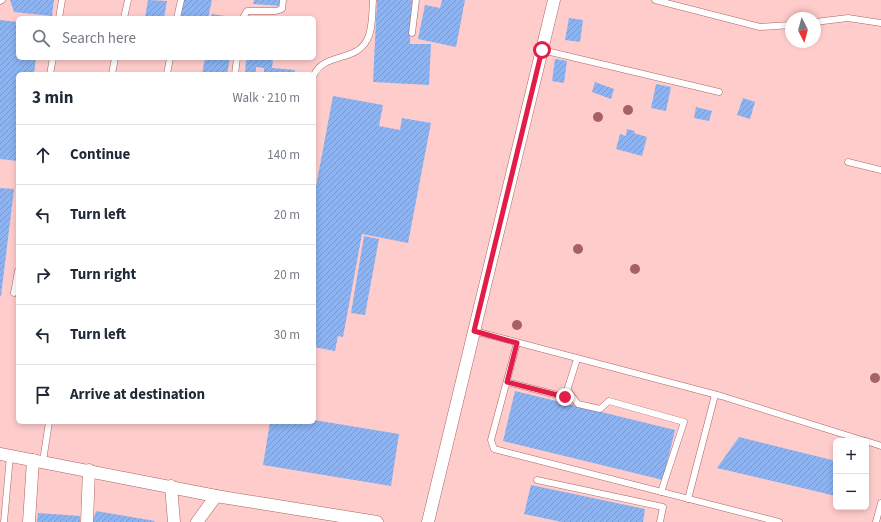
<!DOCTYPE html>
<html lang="en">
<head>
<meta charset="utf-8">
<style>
  :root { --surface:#fff; --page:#f6f6f7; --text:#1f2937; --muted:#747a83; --line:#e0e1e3 }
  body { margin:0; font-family:"Source Sans 3",sans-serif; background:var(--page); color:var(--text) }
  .controls { position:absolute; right:12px; bottom:12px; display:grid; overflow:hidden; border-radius:6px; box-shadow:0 2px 6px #0003 }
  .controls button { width:36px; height:36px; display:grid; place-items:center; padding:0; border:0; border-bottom:1px solid var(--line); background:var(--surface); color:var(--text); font:20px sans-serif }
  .compass { position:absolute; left:785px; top:12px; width:36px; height:36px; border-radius:50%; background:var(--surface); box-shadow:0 2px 6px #0003; rotate:174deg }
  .stop { position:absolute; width:12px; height:12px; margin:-9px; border:3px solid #e11d48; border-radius:50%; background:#fff }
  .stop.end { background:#e11d48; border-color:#fff; box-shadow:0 1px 4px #0008 }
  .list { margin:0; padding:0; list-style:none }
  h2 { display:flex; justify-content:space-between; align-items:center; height:52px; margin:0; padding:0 16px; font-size:17px }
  h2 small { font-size:13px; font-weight:400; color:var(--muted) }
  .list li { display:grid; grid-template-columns:26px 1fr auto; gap:12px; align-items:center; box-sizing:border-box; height:60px; padding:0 16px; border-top:1px solid var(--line) }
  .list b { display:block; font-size:15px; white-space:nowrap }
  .list em { font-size:13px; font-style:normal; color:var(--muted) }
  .icon { flex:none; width:22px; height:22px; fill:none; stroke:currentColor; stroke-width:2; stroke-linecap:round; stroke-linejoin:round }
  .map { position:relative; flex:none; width:881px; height:522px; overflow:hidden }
  .search { position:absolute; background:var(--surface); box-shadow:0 2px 6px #0003; left:16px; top:16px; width:300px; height:44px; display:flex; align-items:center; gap:10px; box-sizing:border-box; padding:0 14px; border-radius:6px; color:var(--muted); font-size:15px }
  .panel { position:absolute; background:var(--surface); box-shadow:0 2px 6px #0003; left:16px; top:72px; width:300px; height:352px; border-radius:6px }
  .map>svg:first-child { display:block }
</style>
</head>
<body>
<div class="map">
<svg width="881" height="522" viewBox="0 0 881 522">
  <defs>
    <pattern id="building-hatch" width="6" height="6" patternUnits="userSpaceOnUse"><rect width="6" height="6" fill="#8db3f0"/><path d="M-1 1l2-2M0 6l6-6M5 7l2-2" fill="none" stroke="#7a99cd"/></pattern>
  </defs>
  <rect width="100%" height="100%" fill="#fcc"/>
  <g fill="url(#building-hatch)">
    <polygon points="10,0 54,0 52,16 14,12"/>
    <polygon points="148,0 167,1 164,18 145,18"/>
    <polygon points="183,0 212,0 208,18 179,18"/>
    <polygon points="254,0 282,0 281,6 253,4"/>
    <polygon points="377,0 412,0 410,44 431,44 429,85 373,82"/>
    <polygon points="442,0 465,0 456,47 418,39 425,5 440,8"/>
    <polygon points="212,14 232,17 232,18 211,18"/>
    <polygon points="569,18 583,20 580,42 565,40"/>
    <polygon points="0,20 18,22 18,58 36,58 34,74 18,74 18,161 0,159"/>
    <polygon points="205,58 230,58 227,74 202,74"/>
    <polygon points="246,58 273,59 272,68 295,70 294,74 264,74 264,68 256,67 256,74 245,74"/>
    <polygon points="555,59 567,61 564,83 552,81"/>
    <polygon points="595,82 614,89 611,99 592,92"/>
    <polygon points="656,84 671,87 666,111 651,108"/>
    <polygon points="333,96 383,105 379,126 400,130 402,118 431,123 408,243 362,234 343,337 338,336 335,351 314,347 314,197"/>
    <polygon points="743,98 755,102 750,119 737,115"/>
    <polygon points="696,107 712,111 709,121 694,118"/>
    <polygon points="627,129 635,131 634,133 647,137 642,156 616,149 620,134 626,136"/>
    <polygon points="0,188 14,189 1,296 0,296"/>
    <polygon points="364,236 379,239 365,315 351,313"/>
    <polygon points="515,391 675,430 663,480 503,441"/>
    <polygon points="314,420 399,434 391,486 263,465 270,422 314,422"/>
    <polygon points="739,437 836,461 836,496 717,468"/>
    <polygon points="531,485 645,509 643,522 562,522 524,514"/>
    <polygon points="96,511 155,521 154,522 93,522"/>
    <polygon points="38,513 80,516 80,522 37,522"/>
  </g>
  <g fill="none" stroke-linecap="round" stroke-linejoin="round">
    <g stroke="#ac6364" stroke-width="7">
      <g id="lane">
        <polyline points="655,0 760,27 791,25"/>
        <polyline points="0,1 2,0"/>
        <polyline points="59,18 62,0"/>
        <polyline points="124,18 128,0"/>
        <polyline points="177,18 181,0"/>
        <polyline points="243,18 247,11 276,11 282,9 283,0"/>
        <polyline points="815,22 848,18 881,23"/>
        <polyline points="412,33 416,0"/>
        <polyline points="542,50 719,92"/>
        <polyline points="50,74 53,58"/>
        <polyline points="112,74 115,58"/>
        <polyline points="167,74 170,58"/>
        <polyline points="235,74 237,58"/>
        <path d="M314,75c9,-22 42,-13 53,-35 6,-11 5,-27 6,-40"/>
        <polyline points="848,162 881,170"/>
        <polyline points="14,293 18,271"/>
        <polyline points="474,331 721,396 865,441"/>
        <polyline points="517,343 491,440 494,449 779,522"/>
        <polyline points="507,382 565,397 577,359"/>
        <polyline points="567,390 578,404 600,409 609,401 684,422 661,492"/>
        <polyline points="866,441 881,446"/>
        <polyline points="43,461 49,422"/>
        <polyline points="537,480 663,507 660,522"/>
        <polyline points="688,499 715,395"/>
        <polyline points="4,522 10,456"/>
        <polyline points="876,522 881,503"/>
      </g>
    </g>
    <g stroke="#ac6364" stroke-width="13">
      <g id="street">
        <polyline points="0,454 216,496 377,522"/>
        <polyline points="171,486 174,522"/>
        <polyline points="29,522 33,460"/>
        <polyline points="87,522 89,470"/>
        <polyline points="197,522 216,496"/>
        <polyline points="428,522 554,0"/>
      </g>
    </g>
    <use href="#lane" stroke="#fff" stroke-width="6"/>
    <use href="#street" stroke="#fff" stroke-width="12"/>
  </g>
  <g fill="#a66068">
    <circle cx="628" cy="110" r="5"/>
    <circle cx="598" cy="117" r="5"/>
    <circle cx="578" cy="249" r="5"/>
    <circle cx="635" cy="269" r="5"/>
    <circle cx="517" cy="325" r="5"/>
    <circle cx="875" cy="378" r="5"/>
  </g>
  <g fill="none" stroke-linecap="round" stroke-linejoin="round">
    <polyline stroke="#e11d48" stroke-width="5" points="542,50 474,331 517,343 507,382 565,397"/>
  </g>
</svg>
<div class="controls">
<button>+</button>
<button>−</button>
</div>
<svg class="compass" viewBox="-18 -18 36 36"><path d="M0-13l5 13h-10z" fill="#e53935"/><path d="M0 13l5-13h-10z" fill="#747a83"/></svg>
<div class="stop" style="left:542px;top:50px"></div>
<div class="stop end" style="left:565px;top:397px"></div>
<div class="search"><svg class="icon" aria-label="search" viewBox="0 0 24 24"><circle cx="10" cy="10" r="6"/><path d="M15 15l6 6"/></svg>Search here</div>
<section class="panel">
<h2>3 min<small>Walk · 210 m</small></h2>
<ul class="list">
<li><svg class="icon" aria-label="ahead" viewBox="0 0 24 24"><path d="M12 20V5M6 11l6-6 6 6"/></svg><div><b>Continue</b></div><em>140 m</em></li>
<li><svg class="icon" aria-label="left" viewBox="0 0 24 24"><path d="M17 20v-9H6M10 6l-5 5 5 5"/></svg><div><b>Turn left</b></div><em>20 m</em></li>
<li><svg class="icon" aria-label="right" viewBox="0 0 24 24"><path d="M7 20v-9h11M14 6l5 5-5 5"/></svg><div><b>Turn right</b></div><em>20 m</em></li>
<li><svg class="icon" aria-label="left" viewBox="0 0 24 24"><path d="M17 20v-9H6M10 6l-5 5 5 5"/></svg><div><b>Turn left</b></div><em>30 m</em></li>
<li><svg class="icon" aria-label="arrive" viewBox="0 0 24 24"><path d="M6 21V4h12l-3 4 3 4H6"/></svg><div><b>Arrive at destination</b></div></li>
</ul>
</section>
</div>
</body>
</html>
